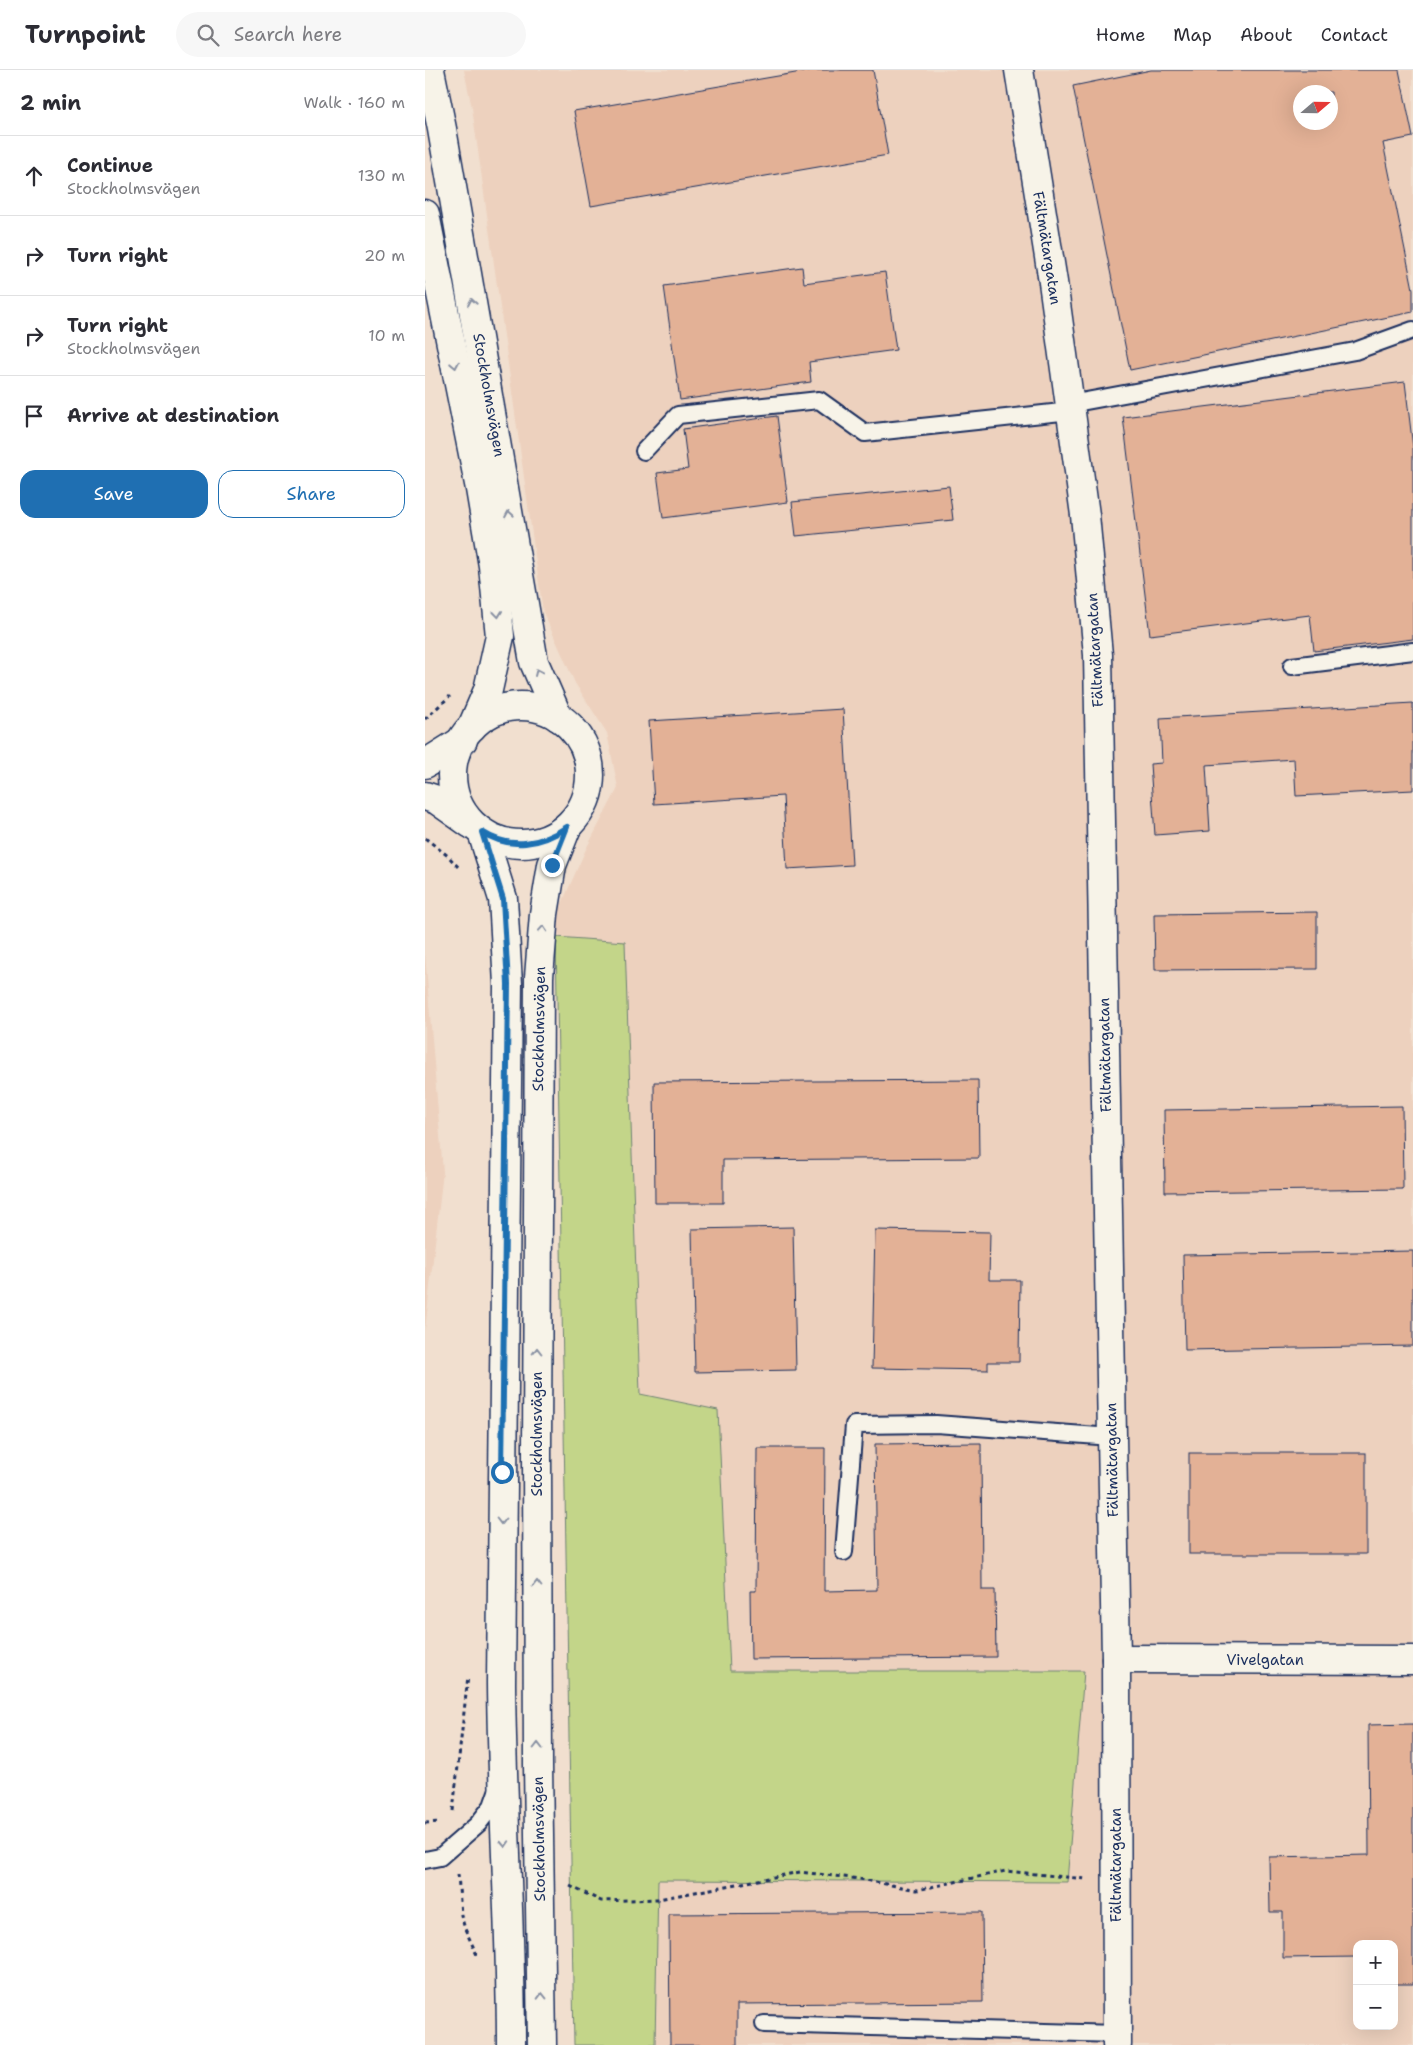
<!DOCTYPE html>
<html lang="en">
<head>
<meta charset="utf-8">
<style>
  :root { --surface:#fff; --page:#f7f7f7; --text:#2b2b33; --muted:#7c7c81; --line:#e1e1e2; --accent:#1f6fb2 }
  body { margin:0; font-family:"Shantell Sans",sans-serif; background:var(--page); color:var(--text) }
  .controls { position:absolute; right:15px; bottom:15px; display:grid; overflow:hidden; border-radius:10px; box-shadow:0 5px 20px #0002 }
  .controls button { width:45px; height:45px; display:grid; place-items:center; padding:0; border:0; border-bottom:1px solid var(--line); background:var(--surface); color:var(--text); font:25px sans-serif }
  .compass { position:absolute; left:868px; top:15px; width:45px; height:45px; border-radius:50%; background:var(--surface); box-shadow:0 5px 20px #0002; rotate:70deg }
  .stop { position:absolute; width:15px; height:15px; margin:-11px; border:4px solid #1f6fb2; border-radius:50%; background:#fff }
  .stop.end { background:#1f6fb2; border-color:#fff; box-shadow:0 1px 5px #0008 }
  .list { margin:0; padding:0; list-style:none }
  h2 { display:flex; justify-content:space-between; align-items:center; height:65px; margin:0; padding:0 20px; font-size:21px }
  h2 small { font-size:16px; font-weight:400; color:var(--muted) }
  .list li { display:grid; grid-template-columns:32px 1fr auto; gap:15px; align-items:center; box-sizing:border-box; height:80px; padding:0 20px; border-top:1px solid var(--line) }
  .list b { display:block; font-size:19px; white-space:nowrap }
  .list p { margin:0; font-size:16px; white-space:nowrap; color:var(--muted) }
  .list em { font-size:16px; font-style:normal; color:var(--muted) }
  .actions { display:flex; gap:10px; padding:15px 20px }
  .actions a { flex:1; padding:11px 0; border:1px solid var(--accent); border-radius:15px; text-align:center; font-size:18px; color:var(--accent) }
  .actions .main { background:var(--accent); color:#fff }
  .icon { flex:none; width:28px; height:28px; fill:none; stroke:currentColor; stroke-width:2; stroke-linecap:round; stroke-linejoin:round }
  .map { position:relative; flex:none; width:988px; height:1975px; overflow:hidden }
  header { display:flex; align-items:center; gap:30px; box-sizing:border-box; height:70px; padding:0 25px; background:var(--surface); border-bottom:1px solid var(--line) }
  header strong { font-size:24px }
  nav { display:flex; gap:28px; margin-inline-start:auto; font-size:18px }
  .search { width:350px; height:45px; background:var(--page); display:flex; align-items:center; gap:12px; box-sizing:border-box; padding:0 18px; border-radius:28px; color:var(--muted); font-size:19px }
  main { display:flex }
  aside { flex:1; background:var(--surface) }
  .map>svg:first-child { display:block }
</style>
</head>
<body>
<header>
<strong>Turnpoint</strong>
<div class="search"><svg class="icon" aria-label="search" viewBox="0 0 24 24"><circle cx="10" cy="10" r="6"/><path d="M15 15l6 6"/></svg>Search here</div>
<nav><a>Home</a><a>Map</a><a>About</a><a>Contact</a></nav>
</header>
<main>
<aside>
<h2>2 min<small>Walk · 160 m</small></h2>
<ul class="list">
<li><svg class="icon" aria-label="ahead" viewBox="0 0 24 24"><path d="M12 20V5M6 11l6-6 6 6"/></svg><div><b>Continue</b><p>Stockholmsvägen</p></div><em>130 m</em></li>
<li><svg class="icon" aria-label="right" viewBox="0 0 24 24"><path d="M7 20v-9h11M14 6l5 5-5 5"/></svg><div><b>Turn right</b></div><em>20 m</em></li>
<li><svg class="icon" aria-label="right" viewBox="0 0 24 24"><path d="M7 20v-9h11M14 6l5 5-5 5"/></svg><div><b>Turn right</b><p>Stockholmsvägen</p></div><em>10 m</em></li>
<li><svg class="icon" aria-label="arrive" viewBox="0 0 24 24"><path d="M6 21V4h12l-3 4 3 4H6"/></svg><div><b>Arrive at destination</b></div></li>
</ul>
<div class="actions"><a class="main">Save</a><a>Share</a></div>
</aside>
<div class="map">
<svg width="988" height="1975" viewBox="0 0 988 1975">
  <rect width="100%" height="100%" fill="#f1dfcf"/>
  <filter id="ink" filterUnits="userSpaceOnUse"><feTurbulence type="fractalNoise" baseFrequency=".02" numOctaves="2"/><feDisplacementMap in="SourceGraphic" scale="10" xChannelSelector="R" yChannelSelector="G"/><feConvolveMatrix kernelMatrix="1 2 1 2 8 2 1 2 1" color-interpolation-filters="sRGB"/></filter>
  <g filter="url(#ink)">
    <g fill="#edd1be" fill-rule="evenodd">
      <path d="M39,0h949v1975h-807l-31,-827 -20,-299 31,-70 32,-61 -11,-55 -32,-50 -32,-71 -71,-504zM876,22h30v30h-30zM932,1874h37v82h-37z"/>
      <polygon points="0,884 18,1102 0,1260"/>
    </g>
    <polygon fill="#c3d589" stroke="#6f8274" points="131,867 200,872 215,1324 293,1340 305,1601 659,1601 642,1812 233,1810 230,1975 149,1975"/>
    <g fill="#e3b196" stroke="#1b2f5e" fill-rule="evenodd">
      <polygon points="388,0 448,0 463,85 166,136 149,41"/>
      <path d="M726,0h248l14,67 -30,6 30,146v23l-283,58 -57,-284zM876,22h30v30h-30z"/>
      <polygon points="377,197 379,213 460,202 471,280 384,292 386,312 255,330 239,216"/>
      <polygon points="980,312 988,378 988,569 889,581 885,545 725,565 698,347"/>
      <polygon points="352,346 363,432 238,448 232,403 263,399 258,359"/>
      <polygon points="524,416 528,450 371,466 367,432"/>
      <polygon points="988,633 988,720 871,726 869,689 781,695 785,761 730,765 725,694 737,693 735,648"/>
      <polygon points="418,639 427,795 362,799 358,726 229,734 224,651"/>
      <polygon points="892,842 892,899 730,900 729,844"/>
      <polygon points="553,1010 554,1088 298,1090 298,1133 230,1133 229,1012"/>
      <polygon points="977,1036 978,1119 740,1122 739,1040"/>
      <polygon points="368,1157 371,1300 270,1302 267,1159"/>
      <polygon points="450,1160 565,1162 564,1210 595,1210 594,1292 563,1292 563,1300 447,1298"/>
      <polygon points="988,1181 988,1276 760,1280 758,1185"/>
      <polygon points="556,1373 557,1520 570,1520 571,1587 326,1589 325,1521 331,1521 332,1378 400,1378 399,1521 452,1520 450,1374"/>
      <rect x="764" y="1383" width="177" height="101"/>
      <polygon points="988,1654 988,1914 969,1914 969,1874 932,1874 932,1887 858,1888 858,1842 845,1842 844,1787 944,1785 943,1655"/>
      <polygon points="557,1842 558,1932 312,1934 312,1975 245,1975 244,1844"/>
    </g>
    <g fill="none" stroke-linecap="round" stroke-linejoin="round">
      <g stroke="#1b2f5e" stroke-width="20">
        <g id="service">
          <polyline points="645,334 930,281 988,260"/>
          <polyline points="219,381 253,345 394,330 440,363 646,341"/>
          <polyline points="867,596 988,581"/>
          <polyline points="419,1482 429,1355 511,1354 687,1367"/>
          <polyline points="0,1790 15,1787 53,1754 67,1736 73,1719"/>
          <polyline points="339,1954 692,1964"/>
        </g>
      </g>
      <g stroke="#1b2f5e" stroke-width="31">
        <g id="minor">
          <polyline points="594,0 628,212 660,445 673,585 691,1589 692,1975"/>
          <polyline points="0,694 38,670"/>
          <polyline points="0,726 12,730 46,754"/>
          <polyline points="691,1589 988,1590"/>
        </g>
      </g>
      <g stroke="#1b2f5e" stroke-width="31">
        <g id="secondary">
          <polyline points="5,0 17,59 109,592 133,647"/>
          <polyline points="0,144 55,419 68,496 75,566 63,620 47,657"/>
          <circle cx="96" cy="705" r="69"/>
          <path d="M57,762l21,67 5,85 -7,699c1,121 10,241 10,362"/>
          <polyline points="117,1975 113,1695 112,1382 114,907 119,844 127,795 142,757"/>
        </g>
      </g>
      <g stroke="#1b2f5e" stroke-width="3" stroke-dasharray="4 4" stroke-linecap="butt">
        <polyline points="0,649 25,626"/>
        <polyline points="0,768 23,786 35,799"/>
        <polyline points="28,1741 43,1606"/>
        <polyline points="0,1753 14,1752"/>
        <polyline points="33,1804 36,1845 40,1859 52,1885"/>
        <polyline points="145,1816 176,1831 233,1829 375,1802 435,1809 492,1820 581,1801 661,1809"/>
      </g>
      <use href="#service" stroke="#f7f3e8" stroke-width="16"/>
      <use href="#minor" stroke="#f7f3e8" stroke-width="28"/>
      <use href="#secondary" stroke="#f7f3e8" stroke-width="28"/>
    </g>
    <defs><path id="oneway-chevron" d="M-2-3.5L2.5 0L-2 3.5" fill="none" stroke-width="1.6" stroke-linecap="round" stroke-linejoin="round" transform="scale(1.25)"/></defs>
    <g stroke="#8991a3">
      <use href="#oneway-chevron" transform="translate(47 232) rotate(-100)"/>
      <use href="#oneway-chevron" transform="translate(30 295) rotate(79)"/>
      <use href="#oneway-chevron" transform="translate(84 444) rotate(-100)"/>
      <use href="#oneway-chevron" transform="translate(73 544) rotate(84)"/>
      <use href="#oneway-chevron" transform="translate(113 602) rotate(-114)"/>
      <use href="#oneway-chevron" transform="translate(118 859) rotate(-86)"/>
      <use href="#oneway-chevron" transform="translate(112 1281) rotate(-90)"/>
      <use href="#oneway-chevron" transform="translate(76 1451) rotate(90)"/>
      <use href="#oneway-chevron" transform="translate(112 1514) rotate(-90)"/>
      <use href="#oneway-chevron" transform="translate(113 1676) rotate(-90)"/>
      <use href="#oneway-chevron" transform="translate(80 1774) rotate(87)"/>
      <use href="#oneway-chevron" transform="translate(117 1926) rotate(-91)"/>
    </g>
  </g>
  <g fill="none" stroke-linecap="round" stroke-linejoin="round" filter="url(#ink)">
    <path stroke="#1f6fb2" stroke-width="6" d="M77,1402l6,-488 -5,-85 -21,-67c28,18 59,13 85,-5l-15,38"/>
  </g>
  <g text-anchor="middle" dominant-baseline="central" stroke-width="4.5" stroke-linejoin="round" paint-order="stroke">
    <g font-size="15" fill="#1b2f5e" stroke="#f7f3e8">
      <text transform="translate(622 178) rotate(81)">Fältmätargatan</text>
      <text transform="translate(64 325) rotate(80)">Stockholmsvägen</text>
      <text transform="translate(670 580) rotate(-93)">Fältmätargatan</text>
      <text transform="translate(114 959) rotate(-89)">Stockholmsvägen</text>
      <text transform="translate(680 985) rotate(-91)">Fältmätargatan</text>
      <text transform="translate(112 1364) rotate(-90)">Stockholmsvägen</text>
      <text transform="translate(687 1390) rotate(-91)">Fältmätargatan</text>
      <text x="840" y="1590">Vivelgatan</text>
      <text transform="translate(114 1769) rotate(-91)">Stockholmsvägen</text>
      <text transform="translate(691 1795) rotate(-90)">Fältmätargatan</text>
    </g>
  </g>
</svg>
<div class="controls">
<button>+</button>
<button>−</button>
</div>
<svg class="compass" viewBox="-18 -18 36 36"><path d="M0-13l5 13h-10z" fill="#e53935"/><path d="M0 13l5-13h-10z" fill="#7c7c81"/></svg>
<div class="stop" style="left:77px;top:1402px"></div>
<div class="stop end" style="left:127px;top:795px"></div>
</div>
</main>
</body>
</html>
